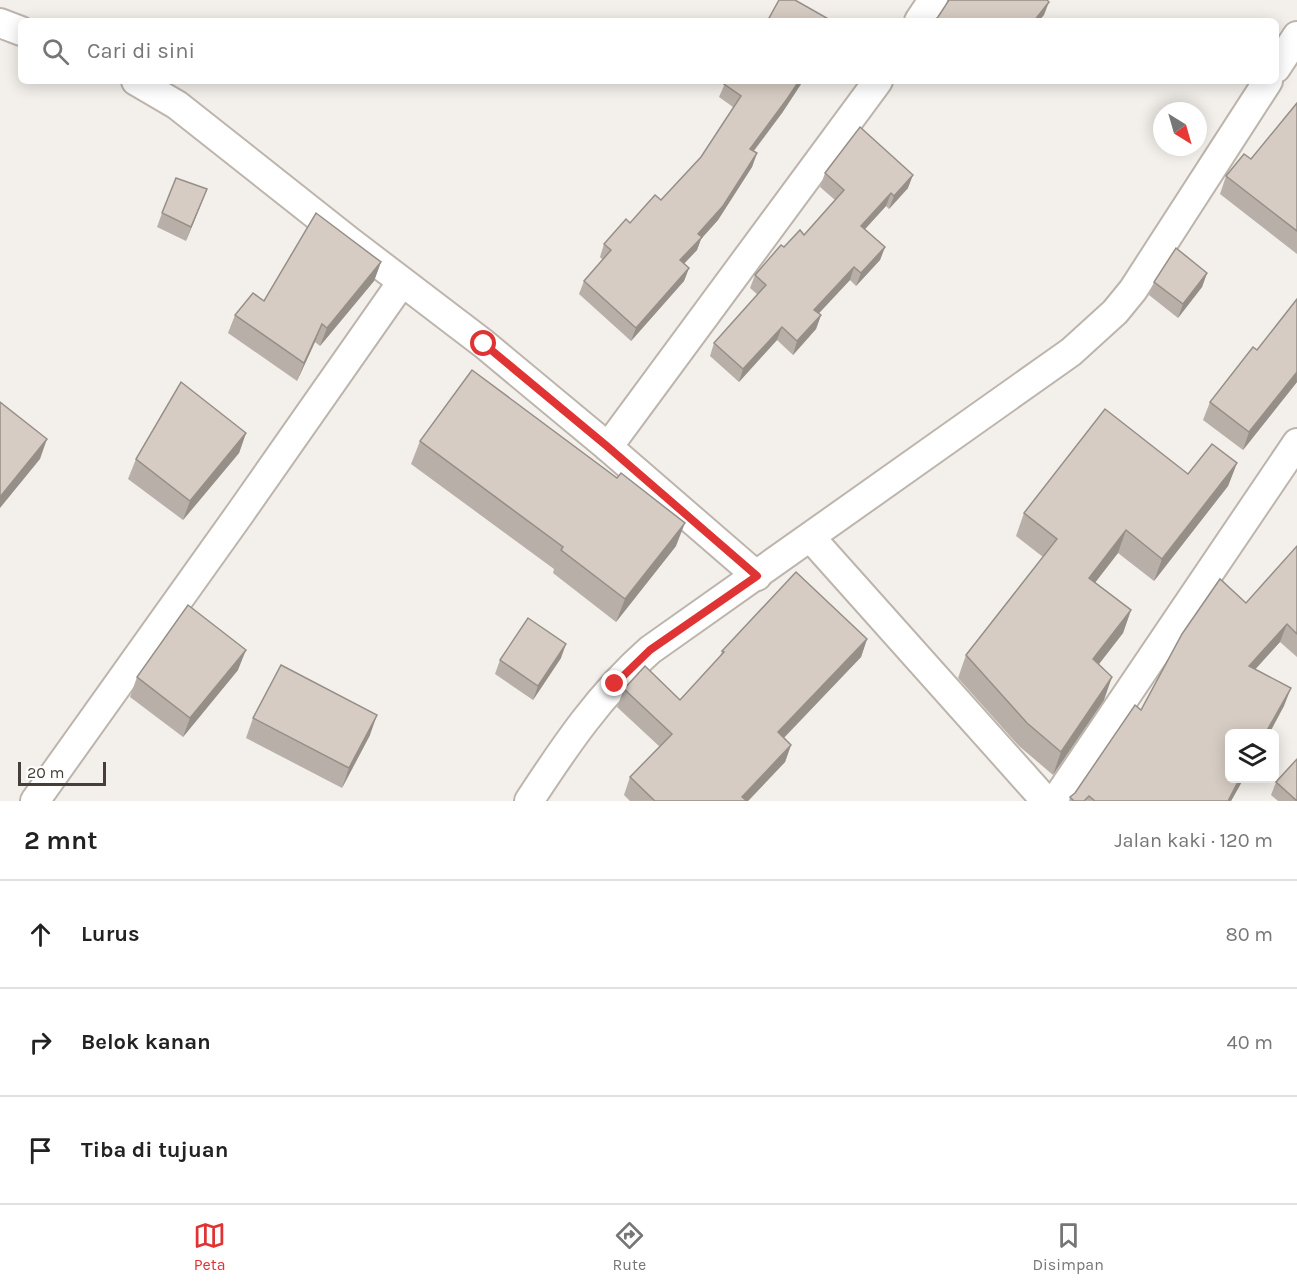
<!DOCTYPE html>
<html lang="id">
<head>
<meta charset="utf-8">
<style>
  :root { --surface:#fff; --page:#f6f6f6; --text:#222; --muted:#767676; --line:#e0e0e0; --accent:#e03434 }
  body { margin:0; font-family:Karla,sans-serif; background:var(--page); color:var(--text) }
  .controls { position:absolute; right:18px; bottom:18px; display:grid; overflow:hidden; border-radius:9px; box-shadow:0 3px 15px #0003 }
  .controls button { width:54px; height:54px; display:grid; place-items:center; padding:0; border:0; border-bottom:2px solid var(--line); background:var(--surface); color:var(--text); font:30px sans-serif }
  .compass { position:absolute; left:1153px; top:102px; width:54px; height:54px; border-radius:50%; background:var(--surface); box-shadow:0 3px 15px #0003; rotate:143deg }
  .scale { position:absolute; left:18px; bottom:15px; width:88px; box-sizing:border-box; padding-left:6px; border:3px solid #463f39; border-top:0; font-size:16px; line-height:21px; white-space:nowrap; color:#463f39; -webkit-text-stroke:4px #fff; paint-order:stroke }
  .stop { position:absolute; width:18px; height:18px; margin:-14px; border:4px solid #e03434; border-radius:50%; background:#fff }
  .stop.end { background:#e03434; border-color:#fff; box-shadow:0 2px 6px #0008 }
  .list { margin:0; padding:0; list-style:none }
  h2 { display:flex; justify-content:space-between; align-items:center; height:78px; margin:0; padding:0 24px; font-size:26px }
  h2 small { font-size:20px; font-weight:400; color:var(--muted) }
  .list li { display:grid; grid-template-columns:39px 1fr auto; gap:18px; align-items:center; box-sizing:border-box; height:108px; padding:0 24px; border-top:2px solid var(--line) }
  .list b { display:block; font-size:22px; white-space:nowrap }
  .list em { font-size:20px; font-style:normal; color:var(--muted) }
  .icon { flex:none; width:33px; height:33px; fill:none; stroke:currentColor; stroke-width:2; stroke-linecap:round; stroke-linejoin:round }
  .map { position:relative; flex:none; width:1297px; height:801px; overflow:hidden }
  .search { position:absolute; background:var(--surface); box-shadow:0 3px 15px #0003; left:18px; right:18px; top:18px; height:66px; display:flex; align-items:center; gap:15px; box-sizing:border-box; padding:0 21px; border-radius:9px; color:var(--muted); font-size:22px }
  .sheet { height:402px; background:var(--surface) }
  nav { display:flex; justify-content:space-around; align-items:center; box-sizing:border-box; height:84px; border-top:2px solid var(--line); background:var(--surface); font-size:16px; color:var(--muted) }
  nav a { display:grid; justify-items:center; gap:3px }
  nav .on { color:var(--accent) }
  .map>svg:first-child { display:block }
</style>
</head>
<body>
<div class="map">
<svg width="1297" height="801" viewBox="0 0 1297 801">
  <rect width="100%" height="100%" fill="#f3efea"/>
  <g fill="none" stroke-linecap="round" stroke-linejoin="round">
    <g stroke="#bdb5ad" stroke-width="32">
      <g id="street">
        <polyline points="919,21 933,0"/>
        <polyline points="0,23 21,31"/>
        <polyline points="1276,68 1297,36"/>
        <polyline points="136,81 177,105 349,241 484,344 608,447 757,576"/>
        <polyline points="608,447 878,81"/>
        <polyline points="811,538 1046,801"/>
        <polyline points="35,801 241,512 402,282"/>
        <path d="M529,801c36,-55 71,-107 121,-151l421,-298 44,-40 18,-22 135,-209"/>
        <polyline points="1055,801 1297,443"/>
      </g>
    </g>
    <use href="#street" stroke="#fff" stroke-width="28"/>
  </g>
  <g fill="#b8afa8">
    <polygon points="726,81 803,81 782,113 754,151 757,153 752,167 718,220 701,239 697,250 684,264 689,268 684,281 631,341 579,294 584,281 603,260 600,257 604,244 661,200 701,157 733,107 719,97"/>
    <polygon points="1297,103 1297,254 1220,194 1226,176 1251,159"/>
    <polygon points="825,173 908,188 889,209 886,206 865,229 885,247 880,260 856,286 850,280 818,313 821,315 816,329 793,355 777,340 739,382 710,356 714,343 758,295 750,288 755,275 784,247 804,235 835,200 820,187"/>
    <polygon points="207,189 186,241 157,227 162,213"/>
    <polygon points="381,262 374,281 320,346 315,342 297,381 228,333 235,315 264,301"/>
    <polygon points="1207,273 1202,287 1178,318 1149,295 1154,282"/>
    <polygon points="1297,299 1297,382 1243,450 1203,420 1210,402 1257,350"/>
    <polygon points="246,433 239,453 183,520 128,479 136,459"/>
    <polygon points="420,441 676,546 616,622 553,573 554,569 411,464"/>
    <polygon points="1237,463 1228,486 1154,581 1118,553 1095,582 1131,610 1123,633 1099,664 1104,700 1053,775 1019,746 958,678 966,655 1043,557 1016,536 1024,513"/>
    <polygon points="1297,546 1297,657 1280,642 1255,669 1284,706 1230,778 1244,778 1231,801 1069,801 1070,797 1075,793 1141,710 1246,603"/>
    <polygon points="867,639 861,657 784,738 791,745 785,762 748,801 630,801 624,795 630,777 660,747 617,707 624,689 680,700 720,657 722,651"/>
    <polygon points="561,658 533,700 495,674 500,660"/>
    <polygon points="238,670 183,737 130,697 137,677"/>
    <polygon points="253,718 370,735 342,788 246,738"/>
    <polygon points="1276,782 1297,801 1278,801 1271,795"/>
  </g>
  <g fill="#968f88">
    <polygon points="1049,2 1044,15 1039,21 1034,21"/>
    <polygon points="799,81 803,81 782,113 745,162 750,149"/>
    <polygon points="757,153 752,167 718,220 701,239 697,250 675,273 680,260 698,234"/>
    <polygon points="913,175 908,188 889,209 894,196"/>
    <polygon points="207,189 202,202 186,241 191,227"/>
    <polygon points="891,193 886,206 856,239 861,226"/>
    <polygon points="885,247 880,260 856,286 861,273"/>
    <polygon points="381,262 374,281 320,346 327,328"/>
    <polygon points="854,267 850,280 810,323 814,310"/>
    <polygon points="689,268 684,281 631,341 636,328"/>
    <polygon points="1207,273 1202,287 1178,318 1183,304"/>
    <polygon points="821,315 816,329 793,355 797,341"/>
    <polygon points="322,324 315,342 297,381 304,363"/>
    <polygon points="782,327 777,340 739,382 743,369"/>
    <polygon points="1297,372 1297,382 1243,450 1249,432"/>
    <polygon points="246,433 239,453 183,520 190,501"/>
    <polygon points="47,439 40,459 0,508 0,497"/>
    <polygon points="1237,463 1228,486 1154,581 1162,559"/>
    <polygon points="685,523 676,546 616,622 625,599"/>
    <polygon points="1126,530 1118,553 1081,601 1089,578"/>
    <polygon points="1131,610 1123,633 1085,682 1093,659"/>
    <polygon points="1287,624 1280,642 1243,683 1249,666"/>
    <polygon points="867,639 861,657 772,750 778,732"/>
    <polygon points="566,644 561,658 533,700 538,686"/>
    <polygon points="246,650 238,670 183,737 190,718"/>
    <polygon points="1112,677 1104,700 1053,775 1061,752"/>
    <polygon points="1291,688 1284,706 1269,734 1265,734"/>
    <polygon points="377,715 370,735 342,788 349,768"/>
    <polygon points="791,745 785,762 748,801 740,801 742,797"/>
    <polygon points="1240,778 1244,778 1231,801 1228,801"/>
  </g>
  <g fill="#d6ccc3" stroke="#968f88" stroke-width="1.5">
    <polygon points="779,0 795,0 832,21 770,21 768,20"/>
    <polygon points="949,0 1047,0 1049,2 1034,21 933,21 938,17"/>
    <polygon points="726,81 799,81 787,99 750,149 757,153 723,206 698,234 702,237 680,260 689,268 636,328 584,281 611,250 604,244 626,219 630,223 655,195 661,200 701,157 741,96 724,84"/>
    <polygon points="1297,103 1297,231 1226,176 1244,154 1251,159"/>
    <polygon points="860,127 913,175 894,196 891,193 861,226 885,247 861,273 854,267 814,310 821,315 797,341 782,327 743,369 714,343 766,285 755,275 781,245 784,247 800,230 804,235 844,190 825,173"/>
    <polygon points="176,178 207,189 191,227 162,213"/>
    <polygon points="316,213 381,262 327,328 322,324 304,363 235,315 253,293 264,301"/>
    <polygon points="1176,248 1207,273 1183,304 1154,282"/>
    <polygon points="1297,299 1297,372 1249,432 1210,402 1253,347 1257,350"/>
    <polygon points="472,370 617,478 621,473 685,523 625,599 561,550 563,547 420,441"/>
    <polygon points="181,382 246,433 190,501 136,459"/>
    <polygon points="0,402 47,439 0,497"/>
    <polygon points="1105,409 1188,474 1212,444 1237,463 1162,559 1126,530 1089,578 1131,610 1093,659 1112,677 1061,752 1027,723 966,655 1057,539 1024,513"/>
    <polygon points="1297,546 1297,634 1287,624 1249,666 1291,688 1265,734 1230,734 1230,778 1240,778 1228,801 1095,801 1089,796 1084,801 1074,801 1070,797 1075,793 1135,705 1141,710 1182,634 1220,579 1246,603"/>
    <polygon points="796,572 867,639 778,732 791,745 742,797 747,801 655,801 630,777 672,734 624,689 645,666 680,700 724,652 722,651"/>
    <polygon points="188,605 246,650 190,718 137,677"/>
    <polygon points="528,618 566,644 538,686 500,660"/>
    <polygon points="281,665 377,715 349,768 253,718"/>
    <polygon points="1297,759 1297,801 1276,782"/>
  </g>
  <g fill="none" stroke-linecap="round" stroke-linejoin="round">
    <polyline stroke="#e03434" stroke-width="8" points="484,344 608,447 757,576 650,650 615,684"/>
  </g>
</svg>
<div class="controls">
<button><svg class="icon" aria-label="layers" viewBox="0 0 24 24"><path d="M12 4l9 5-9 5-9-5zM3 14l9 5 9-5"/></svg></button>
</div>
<svg class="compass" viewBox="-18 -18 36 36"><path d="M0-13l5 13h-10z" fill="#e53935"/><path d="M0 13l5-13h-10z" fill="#767676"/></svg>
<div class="scale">20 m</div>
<div class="stop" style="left:484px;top:344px"></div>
<div class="stop end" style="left:615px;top:684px"></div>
<div class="search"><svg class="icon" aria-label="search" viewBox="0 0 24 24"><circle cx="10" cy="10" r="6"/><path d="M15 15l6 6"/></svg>Cari di sini</div>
</div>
<section class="sheet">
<h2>2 mnt<small>Jalan kaki · 120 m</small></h2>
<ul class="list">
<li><svg class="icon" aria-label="ahead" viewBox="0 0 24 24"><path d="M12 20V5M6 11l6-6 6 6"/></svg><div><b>Lurus</b></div><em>80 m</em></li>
<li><svg class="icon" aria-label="right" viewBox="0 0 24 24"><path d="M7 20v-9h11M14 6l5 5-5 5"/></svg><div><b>Belok kanan</b></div><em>40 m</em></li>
<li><svg class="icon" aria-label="arrive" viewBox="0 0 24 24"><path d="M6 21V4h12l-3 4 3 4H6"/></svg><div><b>Tiba di tujuan</b></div></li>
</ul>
</section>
<nav>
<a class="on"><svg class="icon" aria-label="map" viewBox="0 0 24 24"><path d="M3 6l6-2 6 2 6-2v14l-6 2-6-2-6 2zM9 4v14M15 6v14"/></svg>Peta</a>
<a><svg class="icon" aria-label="directions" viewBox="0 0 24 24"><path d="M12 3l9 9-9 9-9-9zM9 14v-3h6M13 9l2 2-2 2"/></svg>Rute</a>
<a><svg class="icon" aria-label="saved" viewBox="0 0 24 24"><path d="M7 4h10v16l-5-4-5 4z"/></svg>Disimpan</a>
</nav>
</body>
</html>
